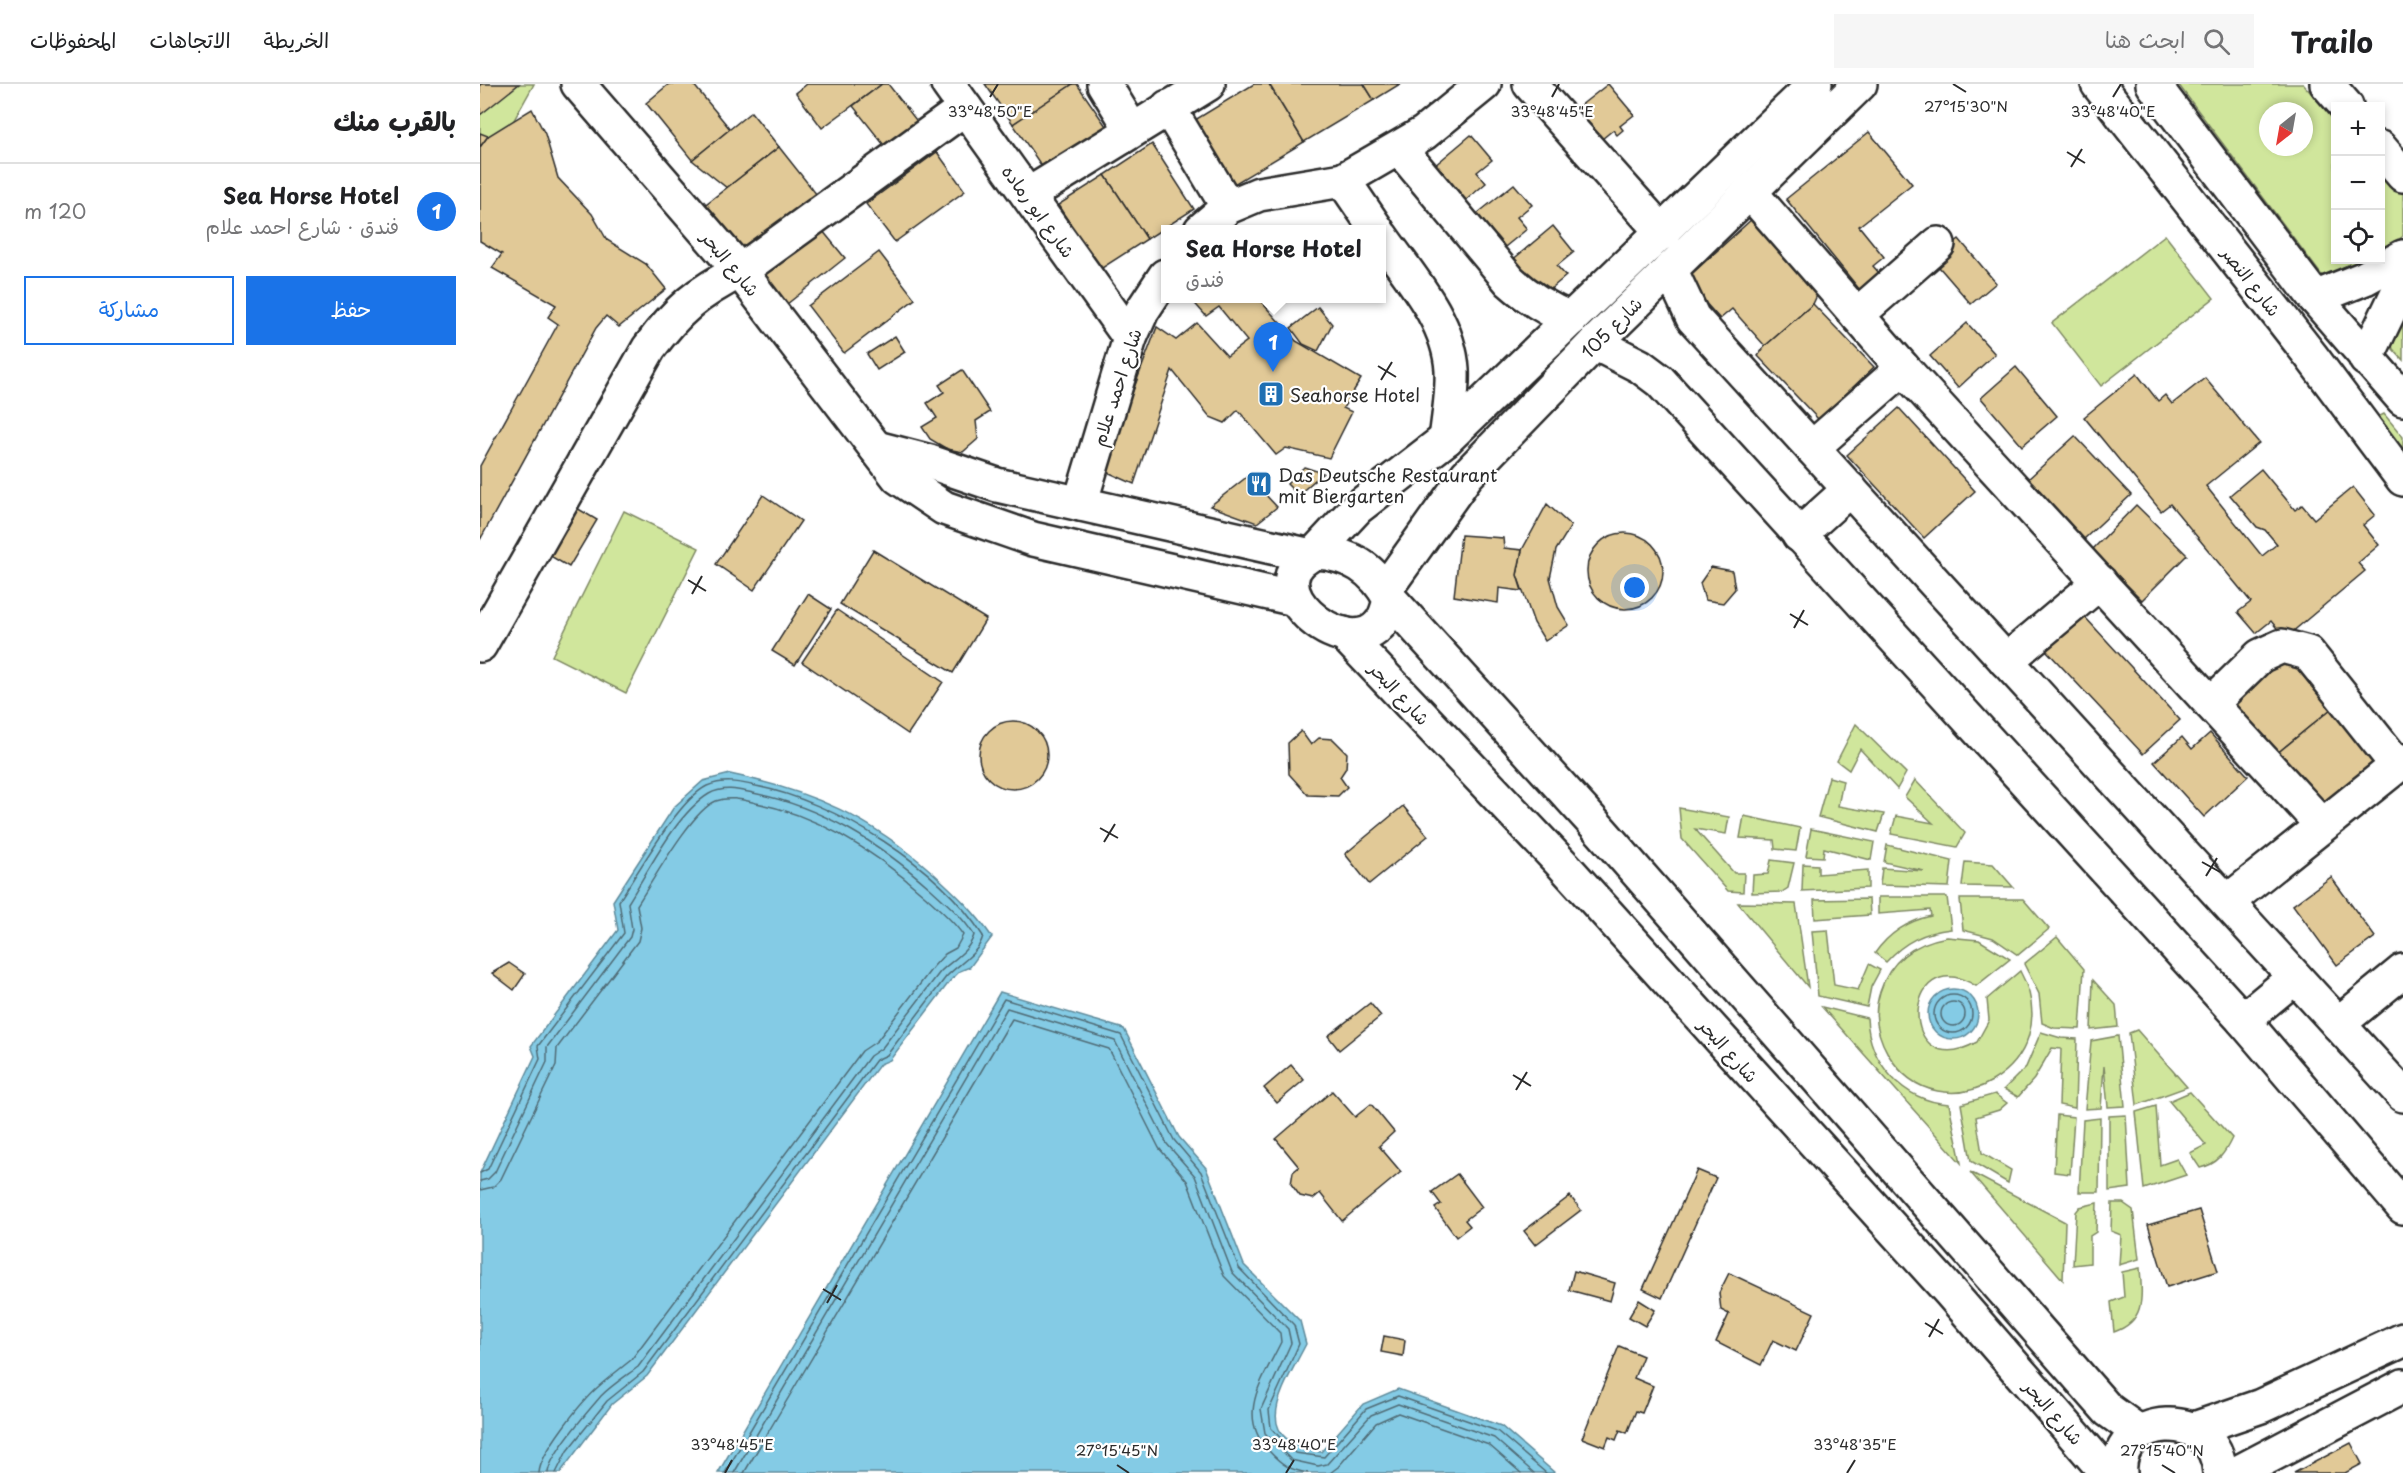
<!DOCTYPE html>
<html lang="ar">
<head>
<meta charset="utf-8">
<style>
  :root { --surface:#fff; --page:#f6f6f6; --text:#202124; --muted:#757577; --line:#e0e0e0; --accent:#1a73e8 }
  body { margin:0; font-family:"Playpen Sans","Playpen Sans Arabic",sans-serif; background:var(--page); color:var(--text); direction:rtl }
  .controls { position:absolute; right:18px; top:18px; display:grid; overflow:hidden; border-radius:0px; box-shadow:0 3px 9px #0003 }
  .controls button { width:54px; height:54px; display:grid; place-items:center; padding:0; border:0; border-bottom:2px solid var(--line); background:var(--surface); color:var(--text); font:30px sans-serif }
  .compass { position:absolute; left:1779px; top:18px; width:54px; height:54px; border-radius:50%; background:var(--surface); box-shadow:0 3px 9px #0003; rotate:211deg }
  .you { position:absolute; left:1155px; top:504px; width:21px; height:21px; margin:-15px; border:4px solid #fff; border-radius:50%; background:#1a73e8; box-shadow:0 0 0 9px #1a73e833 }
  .badge { display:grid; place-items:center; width:39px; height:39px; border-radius:50%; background:var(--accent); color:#fff; font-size:20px; font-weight:700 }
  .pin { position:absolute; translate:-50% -50px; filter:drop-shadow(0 2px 3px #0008) }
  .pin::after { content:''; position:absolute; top:32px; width:21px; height:18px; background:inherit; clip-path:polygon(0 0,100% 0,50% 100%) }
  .popup { position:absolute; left:681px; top:141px; width:225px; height:78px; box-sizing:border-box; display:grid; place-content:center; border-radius:0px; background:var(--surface); filter:drop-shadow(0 2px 4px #0005); font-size:20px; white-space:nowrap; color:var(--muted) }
  .popup b { font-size:22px; color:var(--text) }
  .popup::after { content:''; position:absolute; left:50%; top:100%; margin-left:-12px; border:12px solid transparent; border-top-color:var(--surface) }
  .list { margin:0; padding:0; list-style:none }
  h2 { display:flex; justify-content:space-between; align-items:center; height:78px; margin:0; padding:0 24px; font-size:26px }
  h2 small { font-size:20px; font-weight:400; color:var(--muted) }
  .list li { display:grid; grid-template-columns:39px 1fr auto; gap:18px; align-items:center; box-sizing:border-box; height:96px; padding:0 24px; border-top:2px solid var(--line) }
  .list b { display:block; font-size:22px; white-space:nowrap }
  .list p { margin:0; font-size:20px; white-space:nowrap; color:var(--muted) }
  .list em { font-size:20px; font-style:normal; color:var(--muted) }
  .actions { display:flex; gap:12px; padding:18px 24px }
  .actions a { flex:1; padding:14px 0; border:2px solid var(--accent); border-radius:0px; text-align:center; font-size:21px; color:var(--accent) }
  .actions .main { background:var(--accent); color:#fff }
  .icon { flex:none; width:33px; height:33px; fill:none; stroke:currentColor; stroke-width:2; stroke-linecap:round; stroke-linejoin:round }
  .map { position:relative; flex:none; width:1923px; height:1389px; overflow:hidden; direction:ltr }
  header { display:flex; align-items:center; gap:36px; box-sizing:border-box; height:84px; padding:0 30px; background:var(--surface); border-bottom:2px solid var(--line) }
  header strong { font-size:28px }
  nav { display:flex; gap:33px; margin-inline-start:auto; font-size:21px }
  .search { width:420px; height:54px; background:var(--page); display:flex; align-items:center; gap:15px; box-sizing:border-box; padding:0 21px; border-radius:0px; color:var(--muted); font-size:22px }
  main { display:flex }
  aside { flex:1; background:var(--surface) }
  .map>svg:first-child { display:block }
</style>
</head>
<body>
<header>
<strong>Trailo</strong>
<div class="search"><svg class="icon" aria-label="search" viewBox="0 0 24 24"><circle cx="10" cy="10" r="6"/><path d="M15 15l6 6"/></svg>ابحث هنا</div>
<nav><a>الخريطة</a><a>الاتجاهات</a><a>المحفوظات</a></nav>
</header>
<main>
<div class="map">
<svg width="1923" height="1389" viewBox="0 0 1923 1389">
  <rect width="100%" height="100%" fill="#fff"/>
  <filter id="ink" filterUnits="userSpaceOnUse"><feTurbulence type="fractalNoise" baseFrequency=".0167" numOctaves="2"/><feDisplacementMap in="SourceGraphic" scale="12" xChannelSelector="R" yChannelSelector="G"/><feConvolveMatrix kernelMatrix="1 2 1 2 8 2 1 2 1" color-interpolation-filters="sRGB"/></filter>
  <g filter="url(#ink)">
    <g fill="#d0e69c" stroke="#7e8864" stroke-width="1.5" fill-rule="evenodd">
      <polygon points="0,0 54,0 0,97"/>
      <path d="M1698,0h125l32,36 1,140h39l-46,21 -6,-4zM1788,27h36v36h-36z"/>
      <polygon points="1900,86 1923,110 1923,152 1901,171"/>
      <polygon points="1685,151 1734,214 1621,302 1572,239"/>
      <polygon points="1923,230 1923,276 1913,265 1909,252"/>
      <polygon points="1904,330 1923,353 1923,377 1896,341 1898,333"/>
      <polygon points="144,427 219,464 146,609 72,572"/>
      <polygon points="1376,640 1426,689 1417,705 1380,665 1369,686 1357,677"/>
      <polygon points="1349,693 1363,697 1358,722 1404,730 1398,748 1338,733"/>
      <polygon points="1435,696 1485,749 1477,763 1411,750 1416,732 1453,739 1425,713"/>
      <polygon points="1199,724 1249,733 1246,750 1215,745 1254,789 1264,789 1263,808 1248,807 1202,755"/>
      <polygon points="1264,732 1320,744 1316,767 1295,765 1294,756 1260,754"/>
      <polygon points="1331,745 1394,758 1391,776 1344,764 1343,773 1326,772"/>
      <polygon points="1407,761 1472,777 1469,803 1400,801 1402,784 1444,787 1404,778"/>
      <polygon points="1291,776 1314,779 1308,804 1302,808 1272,809 1273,791 1288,790"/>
      <polygon points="1485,778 1513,780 1533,803 1482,802"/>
      <polygon points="1323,780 1338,781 1338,790 1388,786 1388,804 1322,807"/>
      <path d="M1398,813h69l4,32c-27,3 -47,13 -65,33l-11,-9c14,-20 33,-32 56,-37l-1,-6 -52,4z"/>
      <polygon points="1389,815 1390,831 1335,835 1334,816"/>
      <polygon points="1480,815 1543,815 1569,845 1538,871 1513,854 1483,846"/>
      <polygon points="1258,819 1316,820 1328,903"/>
      <polygon points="1348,846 1354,901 1378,906 1389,880 1400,886 1391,903 1387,923 1338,912 1332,847"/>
      <path d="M1467,853l32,3 31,19 -34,27c-76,-46 -79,101 1,56l12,-22 -2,-21 33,-28c52,95 -81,170 -132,83 -11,-19 -15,-41 -8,-62 10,-32 34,-49 67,-55z"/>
      <polygon points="1577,853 1604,885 1600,945 1574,944 1562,939 1559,910 1544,880"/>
      <polygon points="1613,896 1636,921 1638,943 1611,946"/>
      <path d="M1342,923l45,11c2,45 36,83 82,86l12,59z"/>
      <polygon points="1657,946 1707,1003 1657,1021 1649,949"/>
      <polygon points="1561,948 1581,954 1597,955 1595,1024 1579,1021 1581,965 1572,964 1554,995 1538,1013 1524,1005 1546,983"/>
      <polygon points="1638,952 1645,1022 1628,1023 1624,982 1621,1024 1605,1025 1611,957"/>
      <path d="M1710,1008l42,46c-7,15 -14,26 -32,30l-10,-15 16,-8 -37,-44z"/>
      <polygon points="1515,1010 1527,1019 1519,1026 1496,1033 1502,1069 1531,1086 1528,1099 1491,1077 1481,1020"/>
      <polygon points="1676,1022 1680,1081 1697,1075 1706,1091 1664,1105 1656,1028"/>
      <polygon points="1577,1031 1594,1033 1590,1090 1574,1088"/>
      <polygon points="1646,1031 1650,1104 1629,1107 1629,1032"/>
      <polygon points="1620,1034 1619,1108 1599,1108 1603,1036"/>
      <polygon points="1490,1088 1585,1138 1583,1196"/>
      <polygon points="1617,1119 1616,1148 1610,1152 1610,1179 1593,1181 1596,1128 1600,1123"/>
      <polygon points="1632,1119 1643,1119 1653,1126 1659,1175 1639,1181 1641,1151 1631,1147"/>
      <path d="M1660,1184c2,29 6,53 -26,64l-3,-30 13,-5 -2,-25z"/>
    </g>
    <g fill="#84cbe5" stroke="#608b9b" stroke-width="1.5">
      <path d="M250,690c82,17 140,43 203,99 22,20 42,39 59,64l-22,30 -10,4 -10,10 -60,79 -10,4 -233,312 -35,28 -52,69h-80v-300l55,-117 -4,-10 87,-116 -5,-29 61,-94 29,-26z"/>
      <circle cx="1473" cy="930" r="25"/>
      <path d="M520,908l124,37 55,108 27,31 38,97 56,56 6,23c-22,43 -61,96 15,108l42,-48 35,-15 103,37 54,47h-837z"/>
    </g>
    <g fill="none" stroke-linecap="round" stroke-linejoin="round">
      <g stroke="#4f6b75" stroke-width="1.5">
        <circle cx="1473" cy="930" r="19"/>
        <circle cx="1473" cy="930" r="12"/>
        <path d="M0,1089l8,-4 52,-110 -2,-13 86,-113 -5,-32c19,-28 59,-101 88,-115 17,-7 32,-4 49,0 80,16 183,80 227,150 -5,19 -24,27 -37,41l-59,78 -11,5 -233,312 -36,29 -40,50 -11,22"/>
        <path d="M0,1097l8,-2 7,-7 52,-110v-15l83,-110 2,-8 -4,-26c21,-33 48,-89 81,-109 14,-8 30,-4 44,-1 70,14 126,50 178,96 15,14 32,28 43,46 -5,17 -22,25 -34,37l-58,76 -12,8 -232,311c-12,9 -26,18 -37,29 -13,15 -52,59 -53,77"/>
        <path d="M0,1106l13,-3 8,-8 55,-114 1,-17 81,-107 3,-13 -4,-23c16,-24 54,-94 79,-104 14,-5 27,-1 40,2 65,13 121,50 169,93 13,12 28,24 38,39l-7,13 -11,6 -12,13 -56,74 -15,10 -231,309c-11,9 -23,18 -33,27 -16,14 -58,66 -59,86"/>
        <polyline points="245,1389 524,915 641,951 694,1056 721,1088 759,1184 814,1241 819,1260 789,1326 791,1344 815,1369 844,1373 886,1325 918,1312 1017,1347 1066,1389"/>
        <polyline points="254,1389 527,924 635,957 687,1060 715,1092 752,1188 808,1245 811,1259 781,1325 785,1349 811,1376 838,1382 847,1380 891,1331 918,1320 1014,1354 1054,1389"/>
        <path d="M264,1389l268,-454 97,30 50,99 28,33 37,95 56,57 1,9c-18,37 -46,73 -12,109 13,14 21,19 39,22"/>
        <polyline points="850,1389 858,1383 896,1339 918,1329 1009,1361 1041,1389"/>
      </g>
    </g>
    <g fill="#e1c997" stroke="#2b2b2b" stroke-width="1.5">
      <polygon points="0,0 39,0 0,31"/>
      <polygon points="189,0 213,0 250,45 212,76 166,19"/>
      <polygon points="327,0 402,0 342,44 316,9"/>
      <polygon points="402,0 408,0 443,45 411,70 373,22"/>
      <polygon points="505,0 593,0 533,40"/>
      <polygon points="593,0 597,0 628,45 565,87 533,40"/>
      <polygon points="774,0 789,0 824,58 754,100 715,36"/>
      <polygon points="789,0 884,0 894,16 824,58"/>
      <polygon points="884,0 920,0 894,16"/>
      <polygon points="1128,0 1154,31 1140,42 1143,46 1137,51 1133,46 1122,55 1129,63 1118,72 1102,54 1113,45 1096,25"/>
      <polygon points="52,25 65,50 78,94 112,130 127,156 166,180 186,205 139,243 126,232 116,244 0,456 0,382 78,240 68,233 76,221 12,184 22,170 0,157 0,63 8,52"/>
      <polygon points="271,28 299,63 247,104 212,76"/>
      <polygon points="1389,48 1432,100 1379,142 1404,173 1393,182 1400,190 1380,206 1306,115"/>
      <polygon points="0,49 8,52 0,63"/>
      <polygon points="991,51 1012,76 997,88 1006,99 978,123 948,87"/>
      <polygon points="672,60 714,125 667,155 625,91"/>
      <polygon points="299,63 341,116 268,173 226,120"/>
      <polygon points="457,68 485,107 415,158 386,120"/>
      <polygon points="625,91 667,155 619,186 578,121"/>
      <polygon points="1034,100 1052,121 1037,133 1047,145 1020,167 993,133"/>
      <polygon points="1273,134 1339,207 1333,220 1285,262 1252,225 1240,235 1205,196"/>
      <polygon points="338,141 365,174 297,228 271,195"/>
      <polygon points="1073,142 1094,168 1077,182 1086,192 1061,213 1031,177"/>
      <polygon points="1479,155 1516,199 1491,220 1453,176"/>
      <polygon points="399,168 435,215 364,269 328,222"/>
      <polygon points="710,214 778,214 816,257 881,295 863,324 872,328 849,374 806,364 796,371 758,326 745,339 730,333 692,286 654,400 623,386 677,243 696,256 717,239 747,272 767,257 739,223 726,232"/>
      <polygon points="1333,220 1394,283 1339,336 1278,272 1285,262"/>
      <polygon points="838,223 852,240 838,267 823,260 811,244"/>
      <polygon points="1487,239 1515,270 1478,304 1450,272"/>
      <polygon points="415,252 425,268 397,286 387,270"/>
      <polygon points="1536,283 1577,332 1542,362 1501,314"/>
      <polygon points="482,286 510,328 496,337 498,355 483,368 467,365 450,355 442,343 457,334 447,319 464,308 459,301"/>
      <polygon points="1657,290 1678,317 1685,311 1692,320 1725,294 1779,359 1726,402 1782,472 1797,460 1785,446 1777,443 1750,411 1781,385 1815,426 1822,421 1834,435 1873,403 1895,431 1883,441 1899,461 1878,479 1885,487 1805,554 1791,537 1776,549 1758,528 1771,518 1690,420 1681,427 1604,333"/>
      <polygon points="1419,324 1495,407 1444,454 1367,371"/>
      <polygon points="1595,352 1651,411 1603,456 1547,396"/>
      <polygon points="824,383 843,389 818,411 807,400"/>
      <polygon points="768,392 797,423 777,439 730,422"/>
      <polygon points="283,411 321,437 274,506 236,480"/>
      <polygon points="90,420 117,436 89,483 62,467"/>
      <polygon points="1067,420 1091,442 1076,466 1070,494 1078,523 1089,541 1065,557 1054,539 1037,491 1042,466"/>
      <polygon points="1656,421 1707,471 1662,516 1612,466"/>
      <circle cx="1145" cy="487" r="38"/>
      <polygon points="981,451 1023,454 1024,464 1042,466 1037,491 1042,507 1019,504 1018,519 974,512"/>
      <polygon points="393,466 506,535 473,589 360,520"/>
      <polygon points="1231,483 1252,487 1255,505 1243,519 1225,516 1220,499"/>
      <polygon points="328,510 351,525 315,581 292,567"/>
      <polygon points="357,526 463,598 428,650 322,578"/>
      <polygon points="1603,531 1700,636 1663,670 1566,566"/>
      <polygon points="1803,568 1851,625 1795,671 1747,614"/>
      <polygon points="1851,625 1895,678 1839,724 1795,671"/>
      <circle cx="533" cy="671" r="34"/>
      <polygon points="821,647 831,661 839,654 853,655 867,669 866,684 860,693 867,703 858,712 828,711 809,690 808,659"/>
      <polygon points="1730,649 1768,692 1724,733 1674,678 1702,653 1712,665"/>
      <polygon points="923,722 948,752 889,800 865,770"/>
      <polygon points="1851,793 1895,853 1857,881 1813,821"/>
      <polygon points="29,879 45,890 34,906 12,889"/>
      <polygon points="890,919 901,932 859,966 848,952"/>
      <polygon points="811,981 824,996 797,1019 784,1004"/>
      <polygon points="852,1007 875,1033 891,1020 914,1048 899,1062 921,1088 862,1137 840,1109 833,1115 820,1112 811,1100 813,1088 819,1083 796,1055"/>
      <polygon points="1217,1086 1236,1094 1182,1214 1163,1205"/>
      <polygon points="977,1090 1002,1123 985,1136 990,1142 976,1153 955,1124 961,1120 952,1108"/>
      <polygon points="1090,1112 1101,1126 1055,1161 1044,1147"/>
      <polygon points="1719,1126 1738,1187 1687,1203 1668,1141"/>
      <polygon points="1094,1187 1135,1199 1130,1217 1089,1206"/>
      <polygon points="1249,1189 1334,1229 1316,1267 1293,1256 1281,1281 1236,1258 1249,1230 1241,1226 1239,1209"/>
      <polygon points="1159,1216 1175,1226 1165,1242 1149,1233"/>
      <polygon points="904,1252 925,1256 923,1272 901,1268"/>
      <polygon points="1139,1262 1163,1272 1154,1294 1173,1302 1162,1329 1156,1327 1147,1349 1140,1346 1136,1356 1129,1353 1125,1363 1102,1354"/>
      <polygon points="1871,1359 1882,1380 1865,1389 1814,1389"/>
    </g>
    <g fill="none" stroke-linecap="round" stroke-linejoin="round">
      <g stroke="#2b2b2b" stroke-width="38">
        <g id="minor">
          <polyline points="468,0 650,254"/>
          <polyline points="624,0 652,46"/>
          <polyline points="1050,0 1183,149"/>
          <polyline points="1847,0 1866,22"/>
          <polyline points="688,23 748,123"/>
          <polyline points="1900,64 1923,91"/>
          <path d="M920,65l110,132c19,17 38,29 61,38"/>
          <polyline points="863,96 897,146"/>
          <polyline points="1270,108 1423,284 1842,741"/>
          <polyline points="548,111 728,0"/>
          <polyline points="721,146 748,123 779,110 863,96 944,49 1004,0"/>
          <path d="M901,152c27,39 68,83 71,134 1,23 -3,46 -6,69"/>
          <polyline points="1190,185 1213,234 1923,1011"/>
          <polyline points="1835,214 1885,194 1923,173"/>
          <polyline points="1377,231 1458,160"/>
          <polyline points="1115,259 1160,282 1180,297 1763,936 1923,1123"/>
          <polyline points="1886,275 1923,198"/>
          <polyline points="1332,364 1423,284"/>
          <polyline points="600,420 650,254 662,227 685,192"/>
          <polyline points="1319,451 1370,405"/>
          <polyline points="836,468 877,424 966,355 1335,0"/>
          <polyline points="905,506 987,391 1115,259 1380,0"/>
          <path d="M0,561l169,-297c29,-39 48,-55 91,-77l225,-163"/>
          <polyline points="1526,577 1620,498"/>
          <polyline points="1731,620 1780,572 1802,562 1828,569 1917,681"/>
          <polyline points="1747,818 1923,677"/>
          <polyline points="1763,936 1815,893"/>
          <polyline points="1858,940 1923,887"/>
        </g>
      </g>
      <g stroke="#2b2b2b" stroke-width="38">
        <g id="major">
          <polyline points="98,0 260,187 418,393 464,424 553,455 815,515"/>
          <polyline points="1618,0 1831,272 1923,395"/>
          <polyline points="1673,0 1835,214 1923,315"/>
          <polyline points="396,364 450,378 517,401 827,471"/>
          <path d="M836,468c34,2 58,17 74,47 -2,9 -4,19 -11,26 -34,40 -133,-43 -63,-73z"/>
          <polyline points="910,515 1122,748 1628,1326 1660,1349"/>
          <polyline points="864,550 1084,782 1470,1208 1627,1389"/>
          <polyline points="1714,1345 1781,1322 1923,1256"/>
          <path d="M1640,1389c-6,-59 96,-69 100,0"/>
          <polyline points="1757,1389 1923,1302"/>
        </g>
      </g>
      <use href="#minor" stroke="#fff" stroke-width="33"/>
      <use href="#major" stroke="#fff" stroke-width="33"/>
    </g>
  </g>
  <path fill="none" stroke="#2b2b2b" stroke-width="2" d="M1473,0l13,8M510,13l8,-13M1072,13l7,-13M1633,13l8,-13M1587,68l18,11M1591,83l11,-18M898,282l18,11M901,296l11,-18M208,496l18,11M212,510l10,-18M1310,530l18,11M1314,544l10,-18M620,744l18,10M624,758l11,-18M1722,778l18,10M1726,792l11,-18M1033,991l18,11M1036,1006l11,-18M343,1205l18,11M347,1219l10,-18M1445,1239l18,11M1449,1253l10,-18M637,1381l12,8M1682,1381l13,8M245,1389l7,-13M806,1389l8,-13M1367,1389l8,-13"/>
  <defs>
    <g id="building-square" transform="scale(1.35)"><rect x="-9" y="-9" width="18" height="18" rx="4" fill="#1f6fb2" stroke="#fff"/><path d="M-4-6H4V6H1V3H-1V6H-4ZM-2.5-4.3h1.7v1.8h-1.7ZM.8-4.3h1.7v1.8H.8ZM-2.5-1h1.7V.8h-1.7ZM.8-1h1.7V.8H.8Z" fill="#fff"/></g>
    <g id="restaurant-square" transform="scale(1.35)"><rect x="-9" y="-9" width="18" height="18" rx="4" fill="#1f6fb2" stroke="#fff"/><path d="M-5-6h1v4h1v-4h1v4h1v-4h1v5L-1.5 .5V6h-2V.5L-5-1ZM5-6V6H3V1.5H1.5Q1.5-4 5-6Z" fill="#fff"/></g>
  </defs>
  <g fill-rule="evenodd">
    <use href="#building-square" x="791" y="310"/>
    <use href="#restaurant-square" x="779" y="400"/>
  </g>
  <g text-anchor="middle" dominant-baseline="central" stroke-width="4.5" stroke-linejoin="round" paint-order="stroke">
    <g font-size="18" fill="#2b2b2b" stroke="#fff">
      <text transform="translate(559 127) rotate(54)">شارع ابو رماده</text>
      <text transform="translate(251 179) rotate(50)">شارع البحر</text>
      <text transform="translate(1772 197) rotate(52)">شارع النصر</text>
      <text transform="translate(1131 243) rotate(-45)">شارع 105</text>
      <text transform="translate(636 303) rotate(-72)">شارع احمد علام</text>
      <text transform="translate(920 609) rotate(47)">شارع البحر</text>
      <text transform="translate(1249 966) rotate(48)">شارع البحر</text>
      <text transform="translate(1574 1328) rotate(49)">شارع البحر</text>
    </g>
    <g font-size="18" fill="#2b2b2b" stroke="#fff" text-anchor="start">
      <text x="810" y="310">Seahorse Hotel</text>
      <text x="798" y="390">Das Deutsche Restaurant<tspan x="798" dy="21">mit Biergarten</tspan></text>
    </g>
  </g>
  <g font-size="15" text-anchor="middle" fill="#2b2b2b" stroke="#fff" stroke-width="4.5" stroke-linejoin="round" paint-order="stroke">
    <text x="1486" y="28">27°15'30"N</text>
    <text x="1072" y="33">33°48'45"E</text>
    <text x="510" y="33">33°48'50"E</text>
    <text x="1633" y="33">33°48'40"E</text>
    <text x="252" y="1366">33°48'45"E</text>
    <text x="814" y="1366">33°48'40"E</text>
    <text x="1375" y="1366">33°48'35"E</text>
    <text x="637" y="1372">27°15'45"N</text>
    <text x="1682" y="1372">27°15'40"N</text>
  </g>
</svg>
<div class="controls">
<button>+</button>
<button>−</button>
<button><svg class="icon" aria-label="locate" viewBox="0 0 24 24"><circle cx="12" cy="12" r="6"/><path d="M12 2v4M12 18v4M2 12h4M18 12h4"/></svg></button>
</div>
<svg class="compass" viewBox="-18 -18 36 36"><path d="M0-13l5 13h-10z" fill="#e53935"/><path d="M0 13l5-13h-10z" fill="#757577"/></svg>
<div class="you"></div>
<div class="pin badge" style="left:793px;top:288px">1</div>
<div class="popup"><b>Sea Horse Hotel</b>فندق</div>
</div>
<aside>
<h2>بالقرب منك<small></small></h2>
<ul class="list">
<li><span class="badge">1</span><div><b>Sea Horse Hotel</b><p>فندق · شارع احمد علام</p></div><em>120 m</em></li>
</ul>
<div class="actions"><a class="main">حفظ</a><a>مشاركة</a></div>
</aside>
</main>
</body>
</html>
